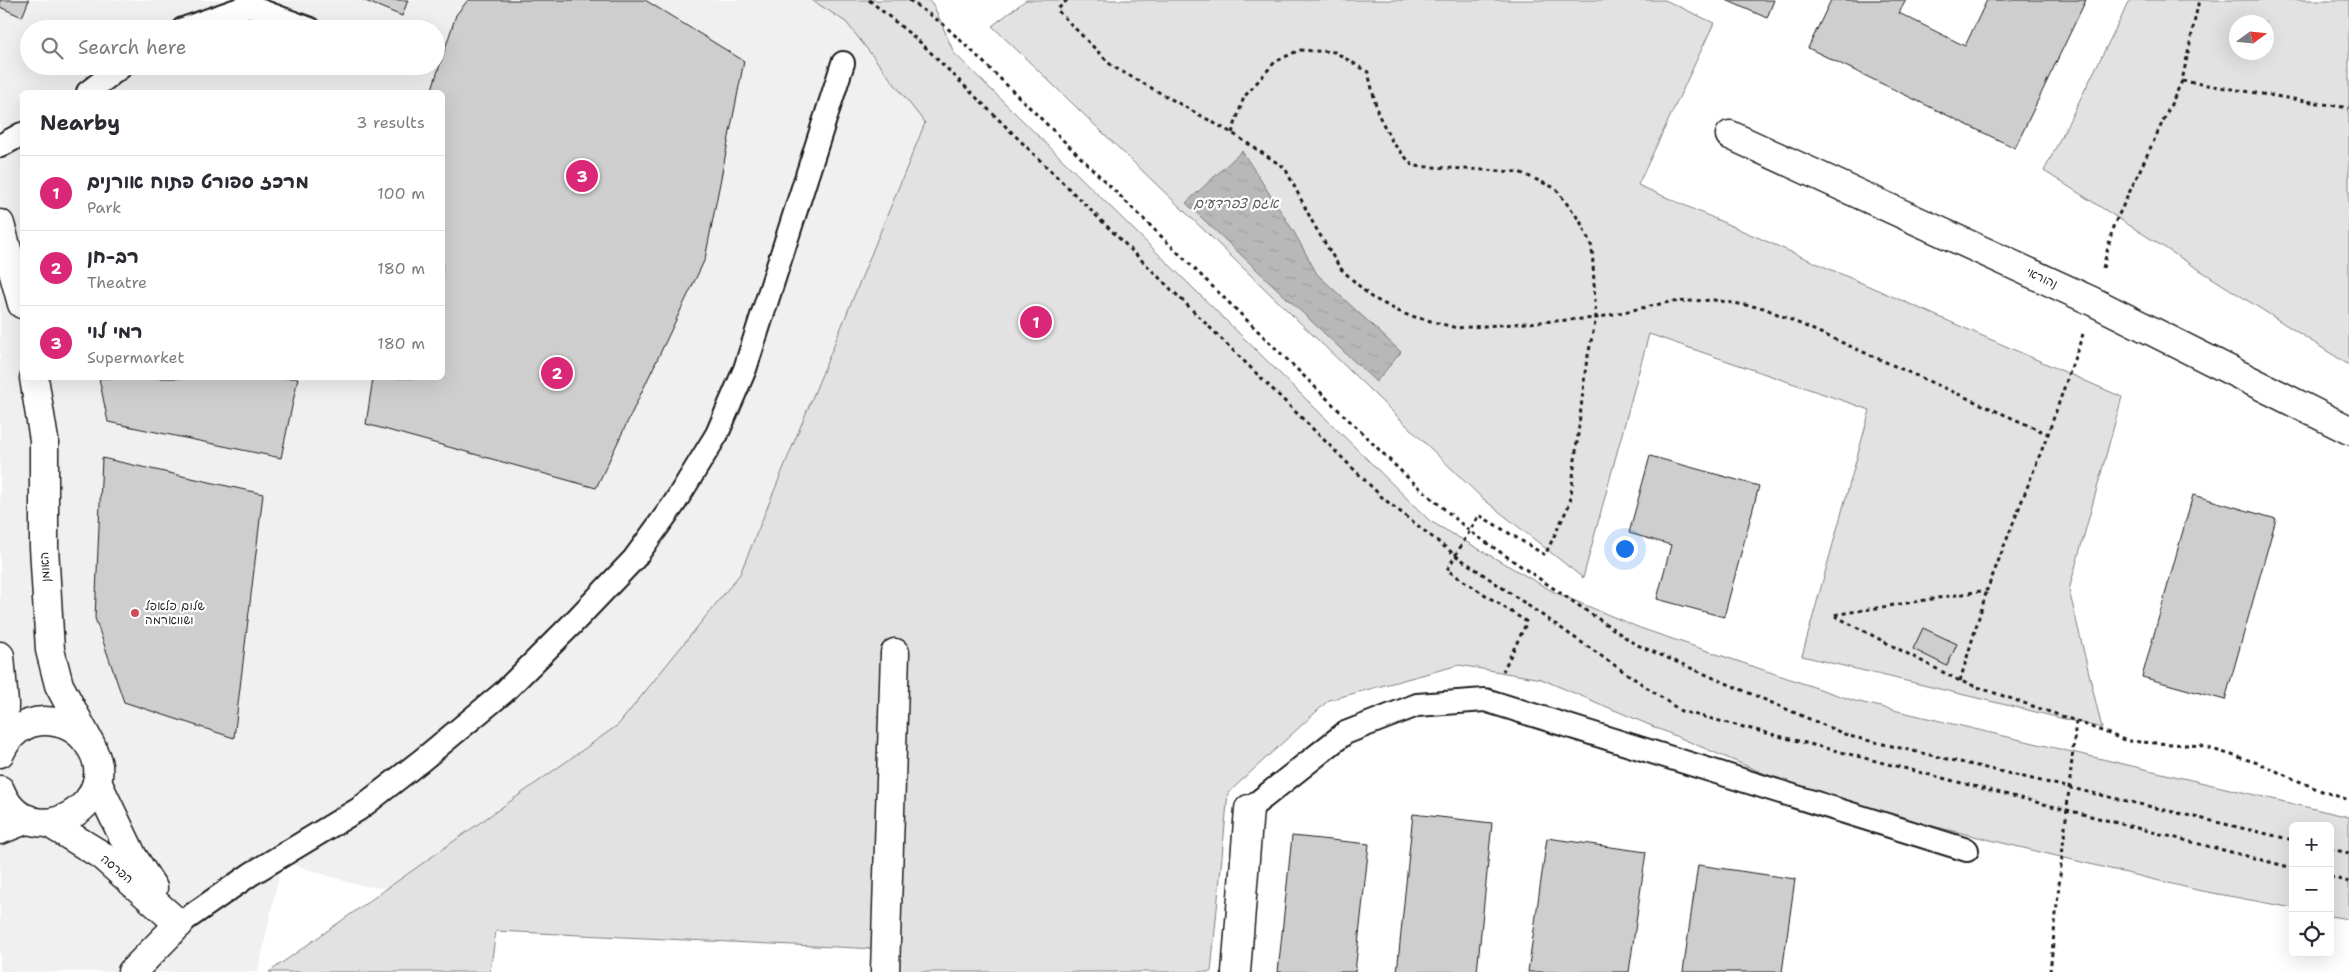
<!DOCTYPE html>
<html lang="en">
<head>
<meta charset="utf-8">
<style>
  :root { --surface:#fff; --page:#f2f2f3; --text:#2b2b33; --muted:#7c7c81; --line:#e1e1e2; --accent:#db2777 }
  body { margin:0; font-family:"Shantell Sans","Playpen Sans Hebrew",sans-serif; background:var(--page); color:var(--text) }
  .controls { position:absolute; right:15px; bottom:15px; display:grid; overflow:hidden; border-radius:8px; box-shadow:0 5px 20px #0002 }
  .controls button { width:45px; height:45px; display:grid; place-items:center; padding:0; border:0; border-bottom:1px solid var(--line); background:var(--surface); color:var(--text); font:25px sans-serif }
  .compass { position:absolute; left:2229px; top:15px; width:45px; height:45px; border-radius:50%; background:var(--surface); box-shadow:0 5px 20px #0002; rotate:75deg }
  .you { position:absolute; left:1624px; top:548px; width:18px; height:18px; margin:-12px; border:4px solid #fff; border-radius:50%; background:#1a73e8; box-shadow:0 0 0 8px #1a73e833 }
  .badge { display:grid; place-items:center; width:32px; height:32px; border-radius:50%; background:var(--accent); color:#fff; font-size:16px; font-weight:700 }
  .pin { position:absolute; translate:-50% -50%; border:2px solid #fff; box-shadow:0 1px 5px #0006 }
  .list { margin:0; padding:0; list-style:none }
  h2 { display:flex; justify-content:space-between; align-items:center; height:65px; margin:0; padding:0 20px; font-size:21px }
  h2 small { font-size:16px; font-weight:400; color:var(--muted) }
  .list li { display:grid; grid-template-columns:32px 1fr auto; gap:15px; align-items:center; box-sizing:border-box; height:75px; padding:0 20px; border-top:1px solid var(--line) }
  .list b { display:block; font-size:19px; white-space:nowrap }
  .list p { margin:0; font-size:16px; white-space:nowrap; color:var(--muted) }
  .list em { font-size:16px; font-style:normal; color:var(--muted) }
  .icon { flex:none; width:28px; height:28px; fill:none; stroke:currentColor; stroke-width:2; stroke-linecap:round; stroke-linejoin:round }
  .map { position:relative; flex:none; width:2349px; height:972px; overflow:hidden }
  .search { position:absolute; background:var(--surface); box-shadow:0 5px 20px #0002; left:20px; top:20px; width:425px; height:55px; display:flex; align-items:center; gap:12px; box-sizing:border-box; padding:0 18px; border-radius:28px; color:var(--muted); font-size:19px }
  .panel { position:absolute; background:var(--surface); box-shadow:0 5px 20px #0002; left:20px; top:90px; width:425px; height:290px; border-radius:8px }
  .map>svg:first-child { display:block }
</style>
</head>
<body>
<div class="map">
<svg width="2349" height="972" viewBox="0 0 2349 972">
  <defs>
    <pattern id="water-ripples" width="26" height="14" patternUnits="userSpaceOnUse" patternTransform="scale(1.25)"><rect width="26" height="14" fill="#b8b8b8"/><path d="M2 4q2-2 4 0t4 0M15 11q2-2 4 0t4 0" fill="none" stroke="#9e9e9e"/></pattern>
  </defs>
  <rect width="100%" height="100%" fill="#fff"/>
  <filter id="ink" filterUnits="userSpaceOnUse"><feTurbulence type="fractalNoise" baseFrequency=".02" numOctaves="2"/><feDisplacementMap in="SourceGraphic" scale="10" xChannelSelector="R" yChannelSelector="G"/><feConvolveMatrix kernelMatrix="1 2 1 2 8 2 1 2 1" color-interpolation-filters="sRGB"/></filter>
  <g filter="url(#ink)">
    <path fill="#f0f0f0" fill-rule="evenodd" d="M0,0h830l67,45 35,90 -182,438 -129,157 -215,161 -49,-6 -75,-24 -24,111h-258zM29,29h407v37h-407zM22,92h420v286h-420z"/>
    <g fill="#e2e2e2" stroke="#7f7f7f" fill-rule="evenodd">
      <polygon points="812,0 928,0 934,6 954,53 1430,521 1554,592 1640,628 1855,701 2349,817 2349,919 2330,916 2330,826 2293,826 2293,908 2197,890 1829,801 1541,679 1459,665 1329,700 1228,793 1211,972 899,972 899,950 496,931 490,972 269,972 618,725 740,574 925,123 846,22"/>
      <polygon points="1026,0 1665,0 1714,23 1638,185 2122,397 2069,590 2102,728 1802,656 1870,410 1649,334 1583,578 1482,498 992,26"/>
      <path d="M2130,0h219v365l-305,-194zM2236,22h30v30h-30z"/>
    </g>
    <polygon fill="url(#water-ripples)" stroke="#7a7a7a" points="1242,151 1294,232 1317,274 1401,352 1376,382 1186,203"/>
    <g fill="#cecece" stroke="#1c1c1c">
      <polygon points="0,0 29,0 22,17 0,7"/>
      <polygon points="363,0 408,0 402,16"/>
      <polygon points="468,0 645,0 744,61 705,259 596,488 366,424 373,378 442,378 442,92 431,92 456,15"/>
      <polygon points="1726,0 1774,0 1767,18"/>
      <polygon points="1831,0 1906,0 1899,13 1965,46 1987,0 2086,0 2015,148 1808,48"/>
      <polygon points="99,378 298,378 281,458 108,422"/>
      <polygon points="1650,456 1759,486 1724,617 1657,599 1671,545 1629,533"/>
      <polygon points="102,458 263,494 234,738 124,702 95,618"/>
      <polygon points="2193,495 2276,519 2225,700 2142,677"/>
      <polygon points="1923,628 1957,644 1947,666 1913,649"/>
      <polygon points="1413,814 1492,823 1477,972 1397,972"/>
      <polygon points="1292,836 1369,844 1355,972 1278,972"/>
      <polygon points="1547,838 1646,852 1629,972 1528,972"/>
      <polygon points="1698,865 1795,879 1782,972 1683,972"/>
    </g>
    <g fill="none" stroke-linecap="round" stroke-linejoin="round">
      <g stroke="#1c1c1c" stroke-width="26">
        <g id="lane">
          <polyline points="183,29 248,6 310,29"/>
          <polyline points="88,92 122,66"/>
          <polyline points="0,146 22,134"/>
          <polyline points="1249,809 1345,733 1417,705 1485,700 1967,850"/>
          <polyline points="179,924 251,874 359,809 422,760 504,692 573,623 634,559 674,504 717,434 745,369 843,63"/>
        </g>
      </g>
      <g stroke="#1c1c1c" stroke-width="31">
        <g id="street">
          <polyline points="1730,135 2094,302 2349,430"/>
          <polyline points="885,972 895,653"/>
          <polyline points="1236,972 1249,809"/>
        </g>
      </g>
      <g stroke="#1c1c1c" stroke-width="31">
        <g id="secondary">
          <polyline points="0,224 22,304"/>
          <polyline points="34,378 44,440 44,547 50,650 59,685 92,747"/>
          <polyline points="0,656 4,704 3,747"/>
          <path d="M0,753c8,-18 24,-32 44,-32 18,0 33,7 43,21 45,57 -57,121 -87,48"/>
          <polyline points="97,782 133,857 153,888"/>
          <polyline points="49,823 101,855 179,924"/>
          <polyline points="0,830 28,819"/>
          <polyline points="132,972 179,924"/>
        </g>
      </g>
      <g stroke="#1c1c1c" stroke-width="3" stroke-dasharray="4 4" stroke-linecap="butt">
        <polyline points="869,0 921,43 1384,499 1455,555 1681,711 2293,868"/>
        <polyline points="909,0 943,24 973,52 1406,476 1471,532 1635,644 1849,736 2293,840"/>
        <polyline points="1067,0 1057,10 1112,66 1232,133 1285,168 1314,225 1340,268 1371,297 1404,314 1457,328 1596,318 1669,302 1714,300 1764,308 2048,434"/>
        <polyline points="2182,81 2349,108"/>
        <polyline points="1232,133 1244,97 1275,62 1299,50 1335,52 1368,72 1378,114 1393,143 1413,166 1519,172 1555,188 1580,221 1592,247 1596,318 1586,365 1570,503 1545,555 1479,515 1447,570 1527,622 1503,671"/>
        <polyline points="2103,268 2113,227 2182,81 2199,0"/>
        <polyline points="1960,681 1987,590"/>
        <polyline points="2076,721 2127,741 2202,746 2258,763 2319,790 2349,800"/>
        <polyline points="2330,849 2349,853"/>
        <polyline points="2330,877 2349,882"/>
        <polyline points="2050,972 2076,721 1960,681 1833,615 1987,590 2048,434 2083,334"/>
      </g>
      <use href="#lane" stroke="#fff" stroke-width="22"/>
      <use href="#street" stroke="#fff" stroke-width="28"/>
      <use href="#secondary" stroke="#fff" stroke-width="28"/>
    </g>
  </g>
  <circle fill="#d1495b" stroke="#fff" stroke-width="2" cx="135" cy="613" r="5"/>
  <g text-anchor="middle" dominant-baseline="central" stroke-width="4.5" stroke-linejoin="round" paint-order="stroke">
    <g font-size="12" fill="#1c1c1c" stroke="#fff">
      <text transform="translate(2042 278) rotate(25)">נהוראי</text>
      <text transform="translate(45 567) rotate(-93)">האומן</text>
      <text transform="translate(117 869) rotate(40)">הפרסה</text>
    </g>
    <g font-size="12" fill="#1c1c1c" stroke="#fff" text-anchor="start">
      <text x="145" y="606">שלום פלאפל<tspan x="145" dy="14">ושווארמה</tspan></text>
    </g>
    <g font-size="14" font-style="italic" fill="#5a5a5a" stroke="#fff">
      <text x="1236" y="203">אגם צפרדעים</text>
    </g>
  </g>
</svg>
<div class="controls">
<button>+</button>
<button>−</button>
<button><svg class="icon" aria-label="locate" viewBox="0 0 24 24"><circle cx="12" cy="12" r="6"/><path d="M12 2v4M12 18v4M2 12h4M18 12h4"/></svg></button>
</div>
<svg class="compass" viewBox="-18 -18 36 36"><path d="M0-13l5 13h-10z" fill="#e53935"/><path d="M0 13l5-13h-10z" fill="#7c7c81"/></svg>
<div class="you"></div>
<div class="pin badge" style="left:1036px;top:322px">1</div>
<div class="pin badge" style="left:557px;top:373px">2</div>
<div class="pin badge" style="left:582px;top:176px">3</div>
<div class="search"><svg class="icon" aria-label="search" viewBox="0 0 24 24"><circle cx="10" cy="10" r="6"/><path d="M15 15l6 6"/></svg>Search here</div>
<section class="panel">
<h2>Nearby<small>3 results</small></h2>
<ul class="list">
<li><span class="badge">1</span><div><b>מרכז ספורט פתוח אורנים</b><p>Park</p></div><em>100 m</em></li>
<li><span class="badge">2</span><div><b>רב-חן</b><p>Theatre</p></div><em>180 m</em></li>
<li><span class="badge">3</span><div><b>רמי לוי</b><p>Supermarket</p></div><em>180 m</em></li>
</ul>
</section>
</div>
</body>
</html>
